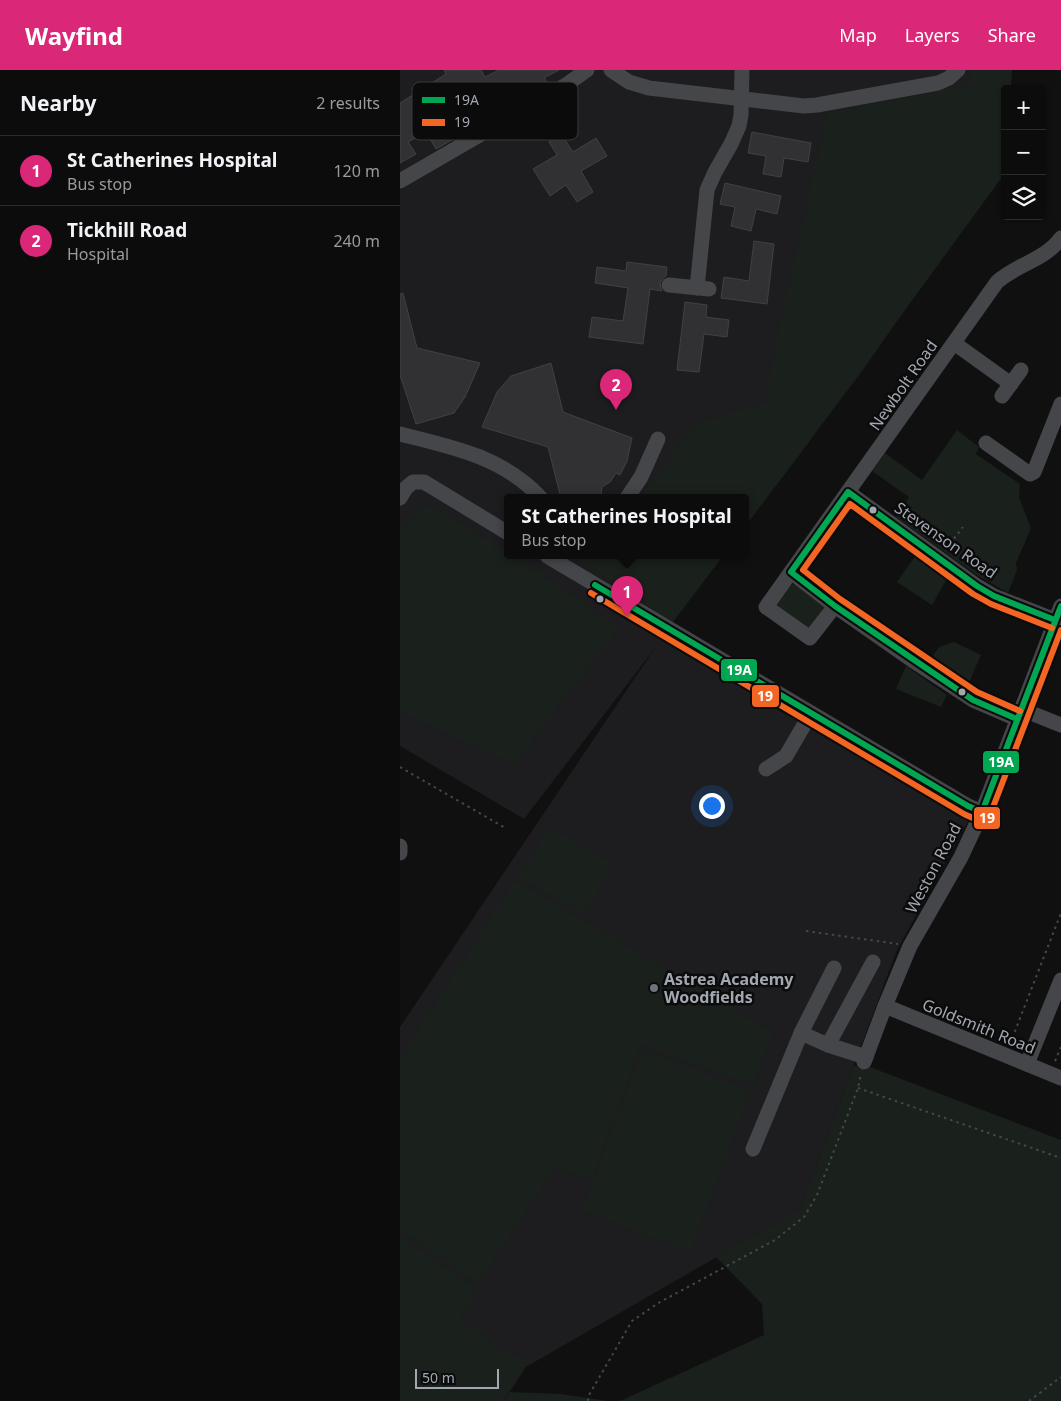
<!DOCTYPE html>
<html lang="en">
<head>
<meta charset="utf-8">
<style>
  :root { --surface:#0c0c0d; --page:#151516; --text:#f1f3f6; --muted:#9a9b9d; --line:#2c2c2e; --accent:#db2777 }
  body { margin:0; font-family:"Noto Sans",sans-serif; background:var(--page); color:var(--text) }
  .controls { position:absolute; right:15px; top:15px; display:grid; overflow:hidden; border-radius:5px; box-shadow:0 1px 4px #0004 }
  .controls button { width:45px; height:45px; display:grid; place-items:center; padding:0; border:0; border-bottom:1px solid var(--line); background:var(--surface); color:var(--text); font:25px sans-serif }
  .scale { position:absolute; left:15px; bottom:12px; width:84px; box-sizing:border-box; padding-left:5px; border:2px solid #a2a7b0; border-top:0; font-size:14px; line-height:18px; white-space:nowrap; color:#a2a7b0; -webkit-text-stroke:4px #0b0b0c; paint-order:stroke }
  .you { position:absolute; left:311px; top:735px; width:18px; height:18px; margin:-12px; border:4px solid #fff; border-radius:50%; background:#1a73e8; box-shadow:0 0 0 8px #1a73e833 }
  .badge { display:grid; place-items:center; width:32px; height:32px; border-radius:50%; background:var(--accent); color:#fff; font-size:16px; font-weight:700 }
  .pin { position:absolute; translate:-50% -41px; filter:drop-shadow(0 1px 2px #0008) }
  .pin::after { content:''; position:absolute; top:26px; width:18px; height:15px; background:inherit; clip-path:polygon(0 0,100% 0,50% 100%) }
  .popup { position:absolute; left:104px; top:424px; width:245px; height:65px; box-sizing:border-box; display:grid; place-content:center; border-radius:5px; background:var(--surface); filter:drop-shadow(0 1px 4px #0005); font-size:16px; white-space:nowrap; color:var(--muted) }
  .popup b { font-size:19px; color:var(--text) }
  .popup::after { content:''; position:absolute; left:50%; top:100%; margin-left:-10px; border:10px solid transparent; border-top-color:var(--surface) }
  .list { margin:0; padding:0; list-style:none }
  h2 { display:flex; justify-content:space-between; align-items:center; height:65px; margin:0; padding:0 20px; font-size:21px }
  h2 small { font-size:16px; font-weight:400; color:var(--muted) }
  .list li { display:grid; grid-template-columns:32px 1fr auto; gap:15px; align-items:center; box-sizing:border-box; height:70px; padding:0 20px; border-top:1px solid var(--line) }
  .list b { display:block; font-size:19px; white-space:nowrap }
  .list p { margin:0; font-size:16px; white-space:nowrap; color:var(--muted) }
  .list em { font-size:16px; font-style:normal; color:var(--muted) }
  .icon { flex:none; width:28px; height:28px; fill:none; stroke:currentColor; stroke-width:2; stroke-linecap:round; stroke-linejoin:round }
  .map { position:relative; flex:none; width:661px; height:1331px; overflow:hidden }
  header { display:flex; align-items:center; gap:30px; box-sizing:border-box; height:70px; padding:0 25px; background:var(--accent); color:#fff }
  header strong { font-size:24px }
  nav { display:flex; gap:28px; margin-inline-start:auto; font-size:18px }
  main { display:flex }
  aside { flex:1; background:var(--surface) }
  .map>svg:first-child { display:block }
</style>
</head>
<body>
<header>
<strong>Wayfind</strong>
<nav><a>Map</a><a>Layers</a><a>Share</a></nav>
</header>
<main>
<aside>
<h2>Nearby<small>2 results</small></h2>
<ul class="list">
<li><span class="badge">1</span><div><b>St Catherines Hospital</b><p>Bus stop</p></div><em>120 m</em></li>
<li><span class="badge">2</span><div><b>Tickhill Road</b><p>Hospital</p></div><em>240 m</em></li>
</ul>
</aside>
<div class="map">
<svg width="661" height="1331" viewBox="0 0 661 1331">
  <rect width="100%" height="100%" fill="#101011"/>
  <polygon fill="#1d1d1f" points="0,0 607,0 593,111 466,296 346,455 346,428 108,428 108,486 323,486 275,548 262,568 570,748 497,880 400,1139 126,1297 104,1331 0,1331 0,957 255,578 124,749 0,676"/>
  <g fill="#1a201b">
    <polygon points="569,0 612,0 611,19 605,19 605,103 400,384 346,455 346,428 238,428 297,353 365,333 376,271 427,43 570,15"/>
    <polygon points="557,360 579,377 576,384 620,414 619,427 631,458 616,493 617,500 608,523 575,504 496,447 509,427 472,401 485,383 522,410"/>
    <polygon points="28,434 108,483 108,486 112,486 182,531 218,559 114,695 0,642 0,461"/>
    <polygon points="516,485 548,507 532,535 497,512"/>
    <polygon points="171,486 323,486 273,552"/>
    <polygon points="395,514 425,536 410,560 377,542 375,534 391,515"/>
    <polygon points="554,572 581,585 567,617 530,590 539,577"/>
    <polygon points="506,596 547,625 541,637 496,619"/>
    <polygon points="149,756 214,794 184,844 119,807"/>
    <polygon points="115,810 374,963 353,1015 241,975 191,1110 156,1097 78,1214 0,1159 0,988"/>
    <polygon points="243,979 351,1021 290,1182 182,1140"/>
    <polygon points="454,995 465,1000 470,997 661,1070 661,1331 220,1331 364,1265 362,1234 316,1187 400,1139"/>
    <polygon points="0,1166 77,1220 60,1246 98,1280 128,1290 102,1331 0,1331"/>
    <polygon points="110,1322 161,1324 208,1331 104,1331"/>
  </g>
  <g fill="#313133" stroke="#404144">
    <polygon points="44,0 81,0 85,7 99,0 159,0 144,8 147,12 125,24 122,17 104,26 107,30 65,53 69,60 36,79 26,62 8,72 16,84 0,93 0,33 46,4"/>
    <polygon points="352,62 411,73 408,92 384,88 381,107 363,104 366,86 348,83"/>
    <polygon points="161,64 173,82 196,68 207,86 181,101 193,122 177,132 166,115 150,126 133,99 157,85 149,72"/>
    <polygon points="325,113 381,126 377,144 356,139 351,161 331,156 335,137 320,134"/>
    <polygon points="354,171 374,174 367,234 321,228 324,207 349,211"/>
    <polygon points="227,192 267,197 266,206 262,209 260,214 262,221 250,219 243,274 189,267 192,247 223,251 228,218 195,213 197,197 226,201"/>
    <polygon points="3,223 17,278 80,293 65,327 54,343 16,354 0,305 0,224"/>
    <polygon points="285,232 307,235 306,247 329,250 327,267 304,264 299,302 277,300"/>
    <polygon points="151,293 163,342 232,368 227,391 220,405 216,403 210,412 202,417 201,424 185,428 161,428 148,377 82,357 97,322 111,306"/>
  </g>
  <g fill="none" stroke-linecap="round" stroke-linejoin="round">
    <g stroke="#46474a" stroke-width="2" stroke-dasharray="2.5 4" stroke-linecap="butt">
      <polyline points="546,479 563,457"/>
      <polyline points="0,697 107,759"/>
      <polyline points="406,861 498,874"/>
      <polyline points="610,974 661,843"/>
      <polyline points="655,991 661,977"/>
      <polyline points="458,1018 661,1088"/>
      <polyline points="188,1331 189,1325 232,1251 260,1232 375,1170 404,1147 417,1125 458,1018 461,1004"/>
      <polyline points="629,1331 661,1307"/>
    </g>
    <g stroke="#444649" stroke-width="15">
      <polyline points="211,0 229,12 249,18 404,36 417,35 538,13 549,8 558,0"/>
      <polyline points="0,111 166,15 187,0"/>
      <polyline points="269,215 309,219"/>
      <polyline points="297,218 307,120 315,102 331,74 339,56 341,45 342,0"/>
      <polyline points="554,273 611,314"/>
      <polyline points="602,326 621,300"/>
      <path d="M0,364c53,13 103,23 141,64"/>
      <polyline points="586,373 627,402 630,404 634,402 661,334"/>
      <polyline points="448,422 577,516 594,526 655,550"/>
      <polyline points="0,428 6,418 13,412 24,412 108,463"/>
      <polyline points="227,428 241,407 258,369"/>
      <polyline points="147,486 568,736 582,742"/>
      <polyline points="391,502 435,536 515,592 573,630 617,649"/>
      <path d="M435,536l-25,32 -44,-31 231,-325c20,-18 48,-22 64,-44"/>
      <polyline points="621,639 661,655"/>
      <polyline points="366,699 386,686 411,643"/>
      <polyline points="0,776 0,783"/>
      <polyline points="485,936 661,1008"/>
      <polyline points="401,963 428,975 466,987"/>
      <polyline points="428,975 473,892"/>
      <polyline points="464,992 485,936 510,876 561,787 582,742 661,536"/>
      <polyline points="627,994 661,910"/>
      <polyline points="353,1079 401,963 434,898"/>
    </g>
    <g stroke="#0b0b0c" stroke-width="10">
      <g id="bus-1">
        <polyline points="195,515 568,736 582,742 661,536"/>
        <polyline points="617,649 573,630 435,536 391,502 448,422 577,516 594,526 655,550"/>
      </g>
    </g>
    <g stroke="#0b0b0c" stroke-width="10">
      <g id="bus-2">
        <path d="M191,523l373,221c9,4 19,11 26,1l71,-185"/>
        <polyline points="620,641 577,622 440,529 403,500 450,434 573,524 591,534 652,558"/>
      </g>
    </g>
    <use href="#bus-1" stroke="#00a651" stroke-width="6"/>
    <use href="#bus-2" stroke="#f26522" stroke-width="6"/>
  </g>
  <g fill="#a2a7b0" stroke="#0b0b0c" stroke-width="2">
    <circle cx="473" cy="440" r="4.5"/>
    <circle cx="200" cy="529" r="4.5"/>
    <circle cx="562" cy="622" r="4.5"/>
  </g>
  <circle fill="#6f7278" stroke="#0b0b0c" stroke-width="2" cx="254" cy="918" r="5"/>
  <g text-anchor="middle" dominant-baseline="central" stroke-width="5" stroke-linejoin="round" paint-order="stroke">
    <g font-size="16" fill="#a2a7b0" stroke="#0b0b0c">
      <text transform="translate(503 315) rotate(-55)">Newbolt Road</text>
      <text transform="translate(546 470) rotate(35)">Stevenson Road</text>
      <text transform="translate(533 798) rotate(-62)">Weston Road</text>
      <text transform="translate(579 956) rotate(22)">Goldsmith Road</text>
    </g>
    <g font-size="16" font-weight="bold" fill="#a2a7b0" stroke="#0b0b0c" text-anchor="start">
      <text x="264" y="909">Astrea Academy<tspan x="264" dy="18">Woodfields</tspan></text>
    </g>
  </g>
  <rect x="12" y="12" width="166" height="58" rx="8" fill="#0b0b0c" stroke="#383a3d" stroke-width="1"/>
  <rect x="22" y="27" width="23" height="6" fill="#00a651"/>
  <rect x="22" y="49" width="23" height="7" fill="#f26522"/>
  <g font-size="14" fill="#a2a7b0">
    <text x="54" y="35">19A</text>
    <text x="54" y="57">19</text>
  </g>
  <g stroke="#0b0b0c" stroke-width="2">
    <rect x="320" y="588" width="38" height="24" rx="5" fill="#00a651"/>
    <rect x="351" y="614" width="29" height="24" rx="5" fill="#f26522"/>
    <rect x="582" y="680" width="38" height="24" rx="5" fill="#00a651"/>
    <rect x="573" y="736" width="28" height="24" rx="5" fill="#f26522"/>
  </g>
  <g font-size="14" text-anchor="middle" font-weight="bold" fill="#fff">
    <text x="339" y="605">19A</text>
    <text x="365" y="631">19</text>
    <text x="601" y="697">19A</text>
    <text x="587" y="753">19</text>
  </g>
</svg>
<div class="controls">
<button>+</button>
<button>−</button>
<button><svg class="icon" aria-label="layers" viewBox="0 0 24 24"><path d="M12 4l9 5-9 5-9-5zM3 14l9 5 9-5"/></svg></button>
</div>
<div class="scale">50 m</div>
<div class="you"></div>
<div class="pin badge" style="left:227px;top:547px">1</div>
<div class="popup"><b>St Catherines Hospital</b>Bus stop</div>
<div class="pin badge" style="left:216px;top:340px">2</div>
</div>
</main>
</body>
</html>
